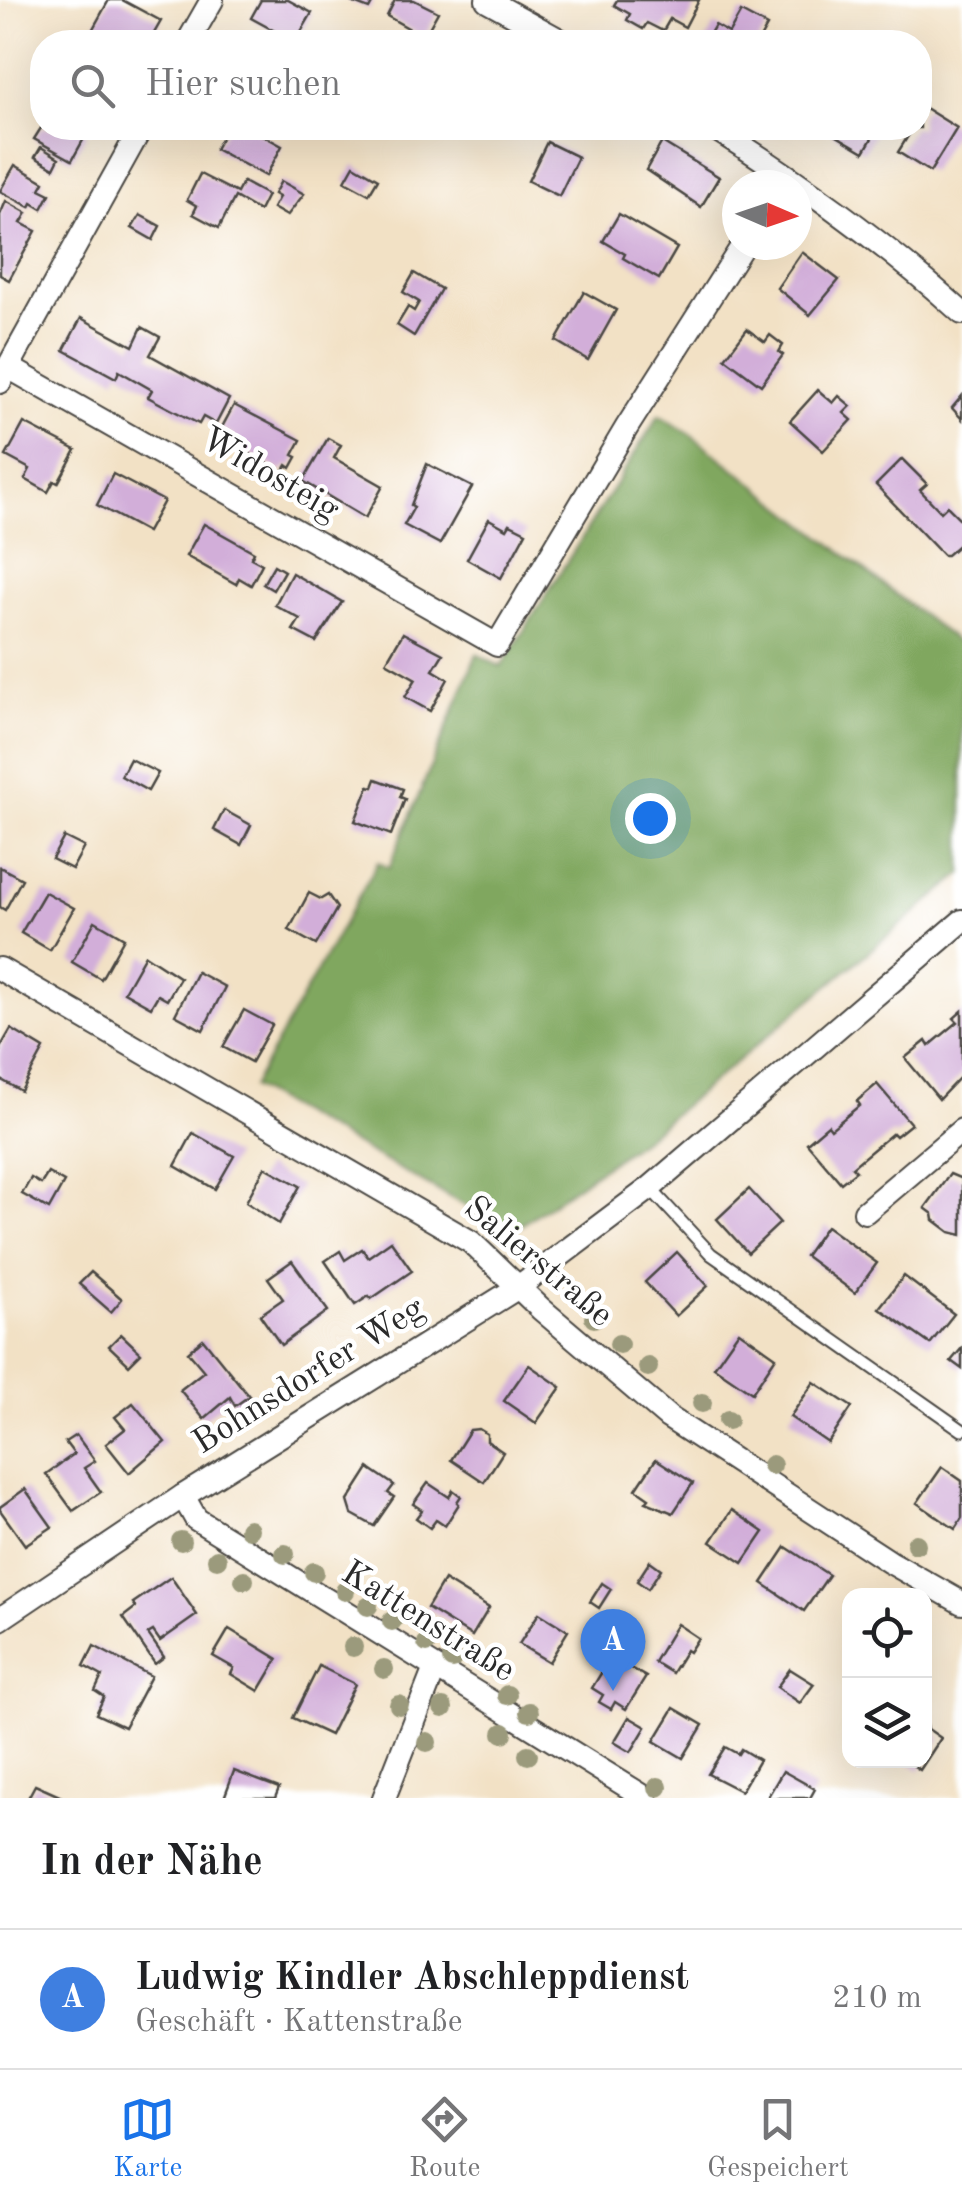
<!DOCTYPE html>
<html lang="de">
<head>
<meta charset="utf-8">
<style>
  :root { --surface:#fff; --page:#f2f2f2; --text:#202124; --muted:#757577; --line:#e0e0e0; --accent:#1a73e8 }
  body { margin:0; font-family:"Old Standard TT",serif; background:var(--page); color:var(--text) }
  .controls { position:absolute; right:30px; bottom:30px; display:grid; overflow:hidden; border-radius:20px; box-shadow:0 10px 40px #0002 }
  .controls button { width:90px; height:90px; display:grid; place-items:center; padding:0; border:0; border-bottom:2px solid var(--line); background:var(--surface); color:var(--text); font:50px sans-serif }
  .compass { position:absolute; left:722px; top:170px; width:90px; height:90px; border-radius:50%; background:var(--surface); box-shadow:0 10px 40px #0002; rotate:92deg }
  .you { position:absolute; left:650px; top:818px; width:35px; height:35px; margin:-25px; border:8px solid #fff; border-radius:50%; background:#1a73e8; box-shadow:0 0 0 15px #1a73e833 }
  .badge { display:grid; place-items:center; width:65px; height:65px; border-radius:50%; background:var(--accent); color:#fff; font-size:32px; font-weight:700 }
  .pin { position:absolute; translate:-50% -82px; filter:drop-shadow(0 2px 5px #0008) }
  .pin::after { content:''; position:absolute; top:52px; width:35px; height:30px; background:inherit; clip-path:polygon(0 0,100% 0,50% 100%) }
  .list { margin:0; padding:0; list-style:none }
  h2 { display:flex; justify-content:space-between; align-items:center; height:130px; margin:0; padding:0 40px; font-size:42px }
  h2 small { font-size:32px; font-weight:400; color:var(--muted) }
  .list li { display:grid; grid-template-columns:65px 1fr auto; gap:30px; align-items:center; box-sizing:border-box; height:140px; padding:0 40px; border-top:2px solid var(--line) }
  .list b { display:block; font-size:38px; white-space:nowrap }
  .list p { margin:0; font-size:32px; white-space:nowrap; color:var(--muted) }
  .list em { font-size:32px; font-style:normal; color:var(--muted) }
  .icon { flex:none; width:55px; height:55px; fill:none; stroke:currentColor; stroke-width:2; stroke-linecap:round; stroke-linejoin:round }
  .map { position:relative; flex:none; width:962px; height:1798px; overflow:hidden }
  .search { position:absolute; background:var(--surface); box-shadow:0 10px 40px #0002; left:30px; right:30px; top:30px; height:110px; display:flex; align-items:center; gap:25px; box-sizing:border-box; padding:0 35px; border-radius:40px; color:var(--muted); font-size:38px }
  .sheet { height:270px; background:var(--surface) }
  nav { display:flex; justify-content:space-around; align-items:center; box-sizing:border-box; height:140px; border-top:2px solid var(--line); background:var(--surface); font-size:28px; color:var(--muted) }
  nav a { display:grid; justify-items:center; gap:5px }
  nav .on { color:var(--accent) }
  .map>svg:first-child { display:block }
</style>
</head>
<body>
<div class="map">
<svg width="962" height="1798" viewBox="0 0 962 1798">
  <rect width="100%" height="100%" fill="#fff"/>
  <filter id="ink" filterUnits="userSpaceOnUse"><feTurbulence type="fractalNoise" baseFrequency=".01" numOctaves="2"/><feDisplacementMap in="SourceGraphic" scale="20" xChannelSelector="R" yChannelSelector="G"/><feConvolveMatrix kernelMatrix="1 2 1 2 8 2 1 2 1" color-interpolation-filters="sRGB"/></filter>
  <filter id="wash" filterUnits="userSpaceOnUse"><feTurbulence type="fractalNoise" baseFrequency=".0048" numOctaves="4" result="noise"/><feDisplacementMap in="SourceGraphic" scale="40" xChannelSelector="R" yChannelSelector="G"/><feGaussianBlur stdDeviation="2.25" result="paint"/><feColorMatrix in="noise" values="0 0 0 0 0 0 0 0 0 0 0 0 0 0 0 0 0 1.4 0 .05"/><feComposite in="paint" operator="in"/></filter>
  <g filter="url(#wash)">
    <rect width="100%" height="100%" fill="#f2e1c5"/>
    <polygon fill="#80a75e" stroke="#566944" stroke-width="2.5" points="659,415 690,434 962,646 962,874 646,1137 501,1239 485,1217 252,1087 378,862 389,868 477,654 501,667"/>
    <g id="blocks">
      <g fill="#d2aed9">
        <polygon points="109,0 122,0 161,21 149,42 105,42 90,34"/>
        <polygon points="261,0 288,0 312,13 295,42 251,18"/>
        <polygon points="346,0 374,0 369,9"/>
        <polygon points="395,0 414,0 438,12 424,37 387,16"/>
        <polygon points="617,0 699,0 685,27 670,19 663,31 647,23 643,29 627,20 630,14 614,5"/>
        <polygon points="741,12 767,26 758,42 705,42 715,25 729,33"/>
        <polygon points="925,108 957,128 930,172 898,152 913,128 920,128 920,117"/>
        <polygon points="41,128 77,128 87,133 72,160 34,139"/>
        <polygon points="227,128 249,128 282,146 266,176 215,149"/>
        <polygon points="835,128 878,128 864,152 832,133"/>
        <polygon points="547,142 578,157 559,196 528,181"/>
        <polygon points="662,142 719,177 701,207 646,170"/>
        <polygon points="41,147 59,158 54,168 35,157"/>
        <polygon points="15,165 44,182 40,189 50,194 42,209 32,203 30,207 0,191"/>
        <polygon points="354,165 378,179 369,194 345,181"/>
        <polygon points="200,174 237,193 243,182 267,195 259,211 235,197 219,228 193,214 197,206 187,200"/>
        <polygon points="281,181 304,194 287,216 273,208 279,197 274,194"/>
        <polygon points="6,201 27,213 21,223 36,231 9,280 0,275 0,215"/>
        <polygon points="619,214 677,248 659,279 623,258 625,254 603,241"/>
        <polygon points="140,215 160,226 153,240 132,228"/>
        <polygon points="802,252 839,280 810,315 777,288"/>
        <polygon points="414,273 441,289 414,336 397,325 408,307 414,311 419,302 403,292"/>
        <polygon points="584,292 616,310 588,360 556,341"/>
        <polygon points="81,318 133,346 142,327 160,337 150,355 229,399 216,424 203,417 199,424 148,397 152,390 119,371 116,378 64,350"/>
        <polygon points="747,329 765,342 770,335 783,345 779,352 783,355 761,385 725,358"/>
        <polygon points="818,390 833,403 839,396 851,406 844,413 852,420 823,451 790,421"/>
        <polygon points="962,396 962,419 952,408"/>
        <polygon points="234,405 301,440 293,455 297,457 291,468 287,465 283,472 231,443 235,436 221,429"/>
        <polygon points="24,423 76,450 58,483 54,481 48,492 25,479 30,469 6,456"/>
        <polygon points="328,438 341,445 334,458 383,486 365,518 303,481"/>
        <polygon points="902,459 927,484 920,490 941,512 947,506 962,521 962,542 947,555 943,555 876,485"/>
        <polygon points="427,464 472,487 440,544 404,525 414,507 411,505"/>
        <polygon points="113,474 164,501 147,532 97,505"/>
        <polygon points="489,519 507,529 510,524 526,532 501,578 467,559"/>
        <polygon points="204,524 254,552 251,558 262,564 251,585 239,578 236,584 186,556"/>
        <polygon points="274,565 284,571 273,590 263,584"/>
        <polygon points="292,573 342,602 316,642 293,630 300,619 275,605"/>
        <polygon points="403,633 443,654 433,670 448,679 430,711 405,697 416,679 386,662"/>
        <polygon points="130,759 158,773 148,791 121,776"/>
        <polygon points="376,779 403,789 400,797 405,799 391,835 355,821 369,786 373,787"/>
        <polygon points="224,810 251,825 241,845 214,830"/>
        <polygon points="64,837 84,847 72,869 52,859"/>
        <polygon points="0,867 22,879 5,910 0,907"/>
        <polygon points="45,892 74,908 50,950 21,933"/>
        <polygon points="309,893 321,899 328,895 337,908 316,945 289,930"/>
        <polygon points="95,921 124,938 101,979 72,962"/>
        <polygon points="145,955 180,978 167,1000 158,995 151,1007 124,992"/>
        <polygon points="197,972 225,987 203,1030 175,1015"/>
        <polygon points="244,1010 272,1025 251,1062 223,1047"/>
        <polygon points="962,1011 962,1075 939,1099 905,1058 926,1041 929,1046 958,1022 954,1018"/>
        <polygon points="11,1029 44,1049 21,1091 0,1079 0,1048"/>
        <polygon points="877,1084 911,1124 896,1136 893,1133 852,1167 856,1171 841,1183 807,1143 828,1125 831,1129 860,1105 857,1101"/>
        <polygon points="193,1133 234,1156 215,1189 175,1166"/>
        <polygon points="265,1167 300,1186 279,1224 246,1202"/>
        <polygon points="48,1173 64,1182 49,1209 22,1194 31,1178 41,1184"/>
        <polygon points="950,1174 962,1179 962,1235 950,1232 934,1220 933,1214 925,1208"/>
        <polygon points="749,1189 780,1223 748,1253 717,1219"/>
        <polygon points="826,1226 877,1263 855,1293 805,1256"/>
        <polygon points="391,1241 412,1271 371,1299 369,1296 355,1305 325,1261 340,1251 345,1260 362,1249 368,1257"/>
        <polygon points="677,1252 708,1286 676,1316 645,1282"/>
        <polygon points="292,1261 328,1311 281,1345 260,1315 283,1299 268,1278"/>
        <polygon points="91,1272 122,1299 111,1312 79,1284"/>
        <polygon points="904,1276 954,1314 930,1344 879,1308"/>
        <polygon points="739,1331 776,1357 752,1393 714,1367"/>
        <polygon points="121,1334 141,1353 129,1365 109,1346"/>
        <polygon points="203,1339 249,1396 235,1406 230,1397 204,1419 180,1390 204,1371 188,1352"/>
        <polygon points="962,1348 962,1369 951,1361"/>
        <polygon points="529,1365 561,1387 536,1423 504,1401"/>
        <polygon points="814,1382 852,1407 828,1443 790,1417"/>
        <polygon points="133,1403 165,1442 129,1473 106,1444 125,1429 115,1417"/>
        <polygon points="479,1429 487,1434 487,1441 503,1452 484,1482 451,1460 470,1430"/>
        <polygon points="76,1435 95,1461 84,1468 101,1492 73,1511 46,1474 74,1454 65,1442"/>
        <polygon points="656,1459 693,1483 673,1513 646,1502 649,1498 636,1489"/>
        <polygon points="942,1467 962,1481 962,1518 955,1529 917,1503"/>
        <polygon points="369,1468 394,1485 388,1493 394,1497 374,1526 352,1514 348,1501"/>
        <polygon points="428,1483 449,1497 453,1490 461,1496 457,1502 459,1504 445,1526 436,1520 430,1528 416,1518 422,1510 413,1504"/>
        <polygon points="25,1489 52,1527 25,1545 0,1510 0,1507"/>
        <polygon points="732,1510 764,1532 743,1563 711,1542"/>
        <polygon points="786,1547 829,1575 804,1611 762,1583"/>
        <polygon points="650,1561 661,1569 648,1589 637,1581"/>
        <polygon points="171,1577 197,1615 160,1641 153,1631 148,1634 164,1657 155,1664 123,1617 136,1607 133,1603"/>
        <polygon points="444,1580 489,1608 472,1636 427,1608"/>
        <polygon points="602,1583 611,1589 599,1608 590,1602"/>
        <polygon points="539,1613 568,1631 549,1662 519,1644"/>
        <polygon points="677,1624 698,1638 689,1652 686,1650 672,1673 654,1662"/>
        <polygon points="229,1629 278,1659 259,1691 231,1674 234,1668 213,1656"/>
        <polygon points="94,1646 151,1676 124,1727 96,1714 104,1697 95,1691 102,1676 84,1666"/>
        <polygon points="611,1657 646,1677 626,1709 615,1702 611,1709 599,1702 603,1695 592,1688"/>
        <polygon points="319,1666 355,1684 330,1735 293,1718"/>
        <polygon points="790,1669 814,1684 800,1703 777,1687"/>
        <polygon points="674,1708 703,1725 683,1758 654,1741"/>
        <polygon points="629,1717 646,1727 631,1752 614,1742"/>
        <polygon points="926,1720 928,1729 941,1738 920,1770 905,1760 924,1760"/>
        <polygon points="725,1747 738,1754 741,1749 759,1760 741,1791 708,1774"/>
        <polygon points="234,1771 279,1788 275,1798 224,1798"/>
        <polygon points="783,1771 815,1789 810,1798 767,1798"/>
        <polygon points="35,1785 64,1798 28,1798"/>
      </g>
    </g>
  </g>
  <g filter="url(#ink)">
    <use href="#blocks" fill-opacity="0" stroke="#494642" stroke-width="2.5"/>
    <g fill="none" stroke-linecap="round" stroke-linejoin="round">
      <g stroke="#494642" stroke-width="15">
        <polyline id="lane" points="650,1188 711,1254 962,1430"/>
      </g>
      <g stroke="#494642" stroke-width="26">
        <g id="street">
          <polyline points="487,0 563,42"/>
          <polyline points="188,42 212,0"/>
          <path d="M714,128c88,55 171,115 248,185"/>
          <polyline points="8,367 497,645 627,427 743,245"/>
          <polyline points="0,382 141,128"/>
          <polyline points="0,969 471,1242 541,1309 668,1417 890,1562 962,1603"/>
          <polyline points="865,1212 962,1130"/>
          <polyline points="183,1496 196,1519 646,1798"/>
          <polyline points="0,1619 183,1496 517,1288 650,1188 962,921"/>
          <polyline points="384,1798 435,1668"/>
        </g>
      </g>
      <use href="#lane" stroke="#fff" stroke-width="11"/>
      <use href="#street" stroke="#fff" stroke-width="22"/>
    </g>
    <g fill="#9b9a7c">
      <circle cx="594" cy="1318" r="10"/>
      <circle cx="619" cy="1344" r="10"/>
      <circle cx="648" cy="1367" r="10"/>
      <circle cx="702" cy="1403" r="10"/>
      <circle cx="728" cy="1420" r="10"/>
      <circle cx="772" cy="1465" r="10"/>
      <circle cx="249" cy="1529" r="10"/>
      <circle cx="181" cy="1541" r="10"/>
      <circle cx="916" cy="1544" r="10"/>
      <circle cx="285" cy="1554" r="10"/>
      <circle cx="217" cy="1559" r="10"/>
      <circle cx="314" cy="1572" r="10"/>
      <circle cx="244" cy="1580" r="10"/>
      <circle cx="345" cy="1591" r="10"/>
      <circle cx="368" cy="1606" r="10"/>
      <circle cx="392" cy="1621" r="10"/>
      <circle cx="427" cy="1643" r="10"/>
      <circle cx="353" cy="1647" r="10"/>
      <circle cx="452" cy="1659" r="10"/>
      <circle cx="384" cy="1669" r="10"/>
      <circle cx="507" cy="1695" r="10"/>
      <circle cx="399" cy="1705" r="10"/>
      <circle cx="443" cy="1708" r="10"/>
      <circle cx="529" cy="1712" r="10"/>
      <circle cx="503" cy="1733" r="10"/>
      <circle cx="427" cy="1742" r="10"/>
      <circle cx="528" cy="1755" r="10"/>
      <circle cx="658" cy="1787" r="10"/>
    </g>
  </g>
  <g text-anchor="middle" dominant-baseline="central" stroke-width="9" stroke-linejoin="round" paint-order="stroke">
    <g font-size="35" fill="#2b2b2b" stroke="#fff">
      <text transform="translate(270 475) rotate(30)">Widosteig</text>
      <text transform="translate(538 1262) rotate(40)">Salierstraße</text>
      <text transform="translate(309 1376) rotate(-32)">Bohnsdorfer Weg</text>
      <text transform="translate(428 1622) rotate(32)">Kattenstraße</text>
    </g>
  </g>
</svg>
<div class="controls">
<button><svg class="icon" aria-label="locate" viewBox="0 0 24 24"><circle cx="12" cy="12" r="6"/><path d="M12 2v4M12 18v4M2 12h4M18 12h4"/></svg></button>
<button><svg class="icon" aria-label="layers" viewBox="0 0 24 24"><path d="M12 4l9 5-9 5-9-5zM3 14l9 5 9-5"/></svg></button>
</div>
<svg class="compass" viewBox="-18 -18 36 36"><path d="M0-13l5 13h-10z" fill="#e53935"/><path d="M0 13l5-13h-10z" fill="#757577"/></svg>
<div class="you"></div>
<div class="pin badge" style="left:613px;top:1691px;background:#3f7fe0">A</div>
<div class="search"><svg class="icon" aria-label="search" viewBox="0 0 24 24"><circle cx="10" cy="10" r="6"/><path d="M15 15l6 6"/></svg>Hier suchen</div>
</div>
<section class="sheet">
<h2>In der Nähe<small></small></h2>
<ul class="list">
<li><span class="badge" style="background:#3f7fe0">A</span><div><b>Ludwig Kindler Abschleppdienst</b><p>Geschäft · Kattenstraße</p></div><em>210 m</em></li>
</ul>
</section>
<nav>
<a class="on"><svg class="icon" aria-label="map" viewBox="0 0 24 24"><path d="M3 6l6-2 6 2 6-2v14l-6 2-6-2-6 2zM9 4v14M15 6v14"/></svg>Karte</a>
<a><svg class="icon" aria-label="directions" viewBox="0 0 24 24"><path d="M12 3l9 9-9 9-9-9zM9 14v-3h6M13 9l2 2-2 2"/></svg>Route</a>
<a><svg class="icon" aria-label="saved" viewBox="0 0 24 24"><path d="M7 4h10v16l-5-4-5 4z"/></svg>Gespeichert</a>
</nav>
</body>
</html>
